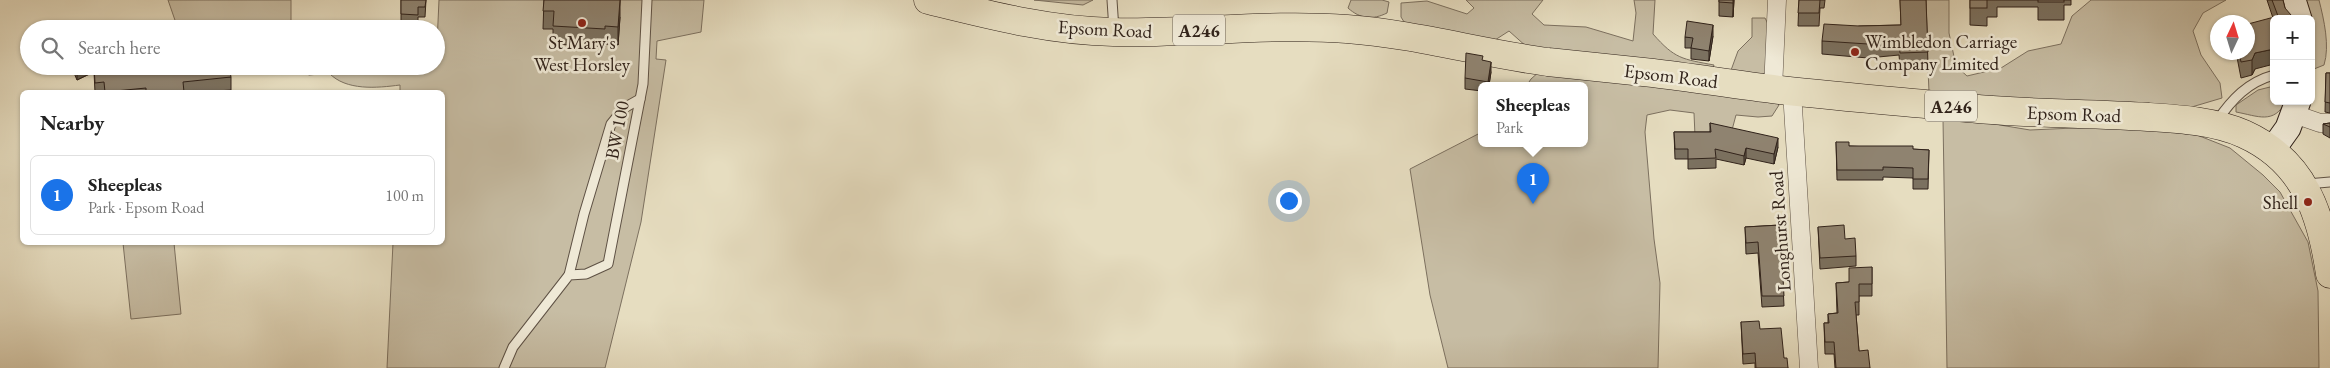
<!DOCTYPE html>
<html lang="en">
<head>
<meta charset="utf-8">
<style>
  :root { --surface:#fff; --page:#f2f2f2; --text:#222; --muted:#767676; --line:#e0e0e0; --accent:#1a73e8 }
  body { margin:0; font-family:"EB Garamond",serif; background:var(--page); color:var(--text) }
  .controls { position:absolute; right:15px; top:15px; display:grid; overflow:hidden; border-radius:8px; box-shadow:0 1px 4px #0004 }
  .controls button { width:45px; height:45px; display:grid; place-items:center; padding:0; border:0; border-bottom:1px solid var(--line); background:var(--surface); color:var(--text); font:25px sans-serif }
  .compass { position:absolute; left:2210px; top:15px; width:45px; height:45px; border-radius:50%; background:var(--surface); box-shadow:0 1px 4px #0004; rotate:4deg }
  .you { position:absolute; left:1288px; top:200px; width:18px; height:18px; margin:-12px; border:4px solid #fff; border-radius:50%; background:#1a73e8; box-shadow:0 0 0 8px #1a73e833 }
  .badge { display:grid; place-items:center; width:32px; height:32px; border-radius:50%; background:var(--accent); color:#fff; font-size:16px; font-weight:700 }
  .pin { position:absolute; translate:-50% -41px; filter:drop-shadow(0 1px 2px #0008) }
  .pin::after { content:''; position:absolute; top:26px; width:18px; height:15px; background:inherit; clip-path:polygon(0 0,100% 0,50% 100%) }
  .popup { position:absolute; left:1478px; top:82px; width:110px; height:65px; box-sizing:border-box; display:grid; place-content:center; border-radius:8px; background:var(--surface); filter:drop-shadow(0 1px 4px #0005); font-size:16px; white-space:nowrap; color:var(--muted) }
  .popup b { font-size:19px; color:var(--text) }
  .popup::after { content:''; position:absolute; left:50%; top:100%; margin-left:-10px; border:10px solid transparent; border-top-color:var(--surface) }
  .list { margin:0; padding:0; list-style:none }
  h2 { display:flex; justify-content:space-between; align-items:center; height:65px; margin:0; padding:0 20px; font-size:21px }
  h2 small { font-size:16px; font-weight:400; color:var(--muted) }
  .list li { display:grid; grid-template-columns:32px 1fr auto; gap:15px; align-items:center; box-sizing:border-box; height:80px; margin:0 10px 10px; padding:0 10px; border:1px solid var(--line); border-radius:8px }
  .list b { display:block; font-size:19px; white-space:nowrap }
  .list p { margin:0; font-size:16px; white-space:nowrap; color:var(--muted) }
  .list em { font-size:16px; font-style:normal; color:var(--muted) }
  .icon { flex:none; width:28px; height:28px; fill:none; stroke:currentColor; stroke-width:2; stroke-linecap:round; stroke-linejoin:round }
  .map { position:relative; flex:none; width:2330px; height:368px; overflow:hidden }
  .search { position:absolute; background:var(--surface); box-shadow:0 1px 4px #0004; left:20px; top:20px; width:425px; height:55px; display:flex; align-items:center; gap:12px; box-sizing:border-box; padding:0 18px; border-radius:28px; color:var(--muted); font-size:19px }
  .panel { position:absolute; background:var(--surface); box-shadow:0 1px 4px #0004; left:20px; top:90px; width:425px; height:155px; border-radius:8px }
  .map>svg:first-child { display:block }
</style>
</head>
<body>
<div class="map">
<svg width="2330" height="368" viewBox="0 0 2330 368">
  <rect width="100%" height="100%" fill="#e6ddc0"/>
  <filter id="stains"><feTurbulence type="fractalNoise" baseFrequency=".004" numOctaves="4"/><feColorMatrix values="0 0 0 0 .2 0 0 0 0 .09 0 0 0 0 .02 0 0 0 .5 -.17"/></filter>
  <radialGradient id="worn" r=".72"><stop offset=".6" stop-color="#630" stop-opacity="0"/><stop offset="1" stop-color="#630" stop-opacity=".3"/></radialGradient>
  <g fill="#c7bda4" stroke="#7c705f">
    <polygon points="168,0 291,0 291,29 181,29 177,26"/>
    <path d="M439,0h265l-3,32 -44,9 -1,18 10,1 -25,162 -36,146h-218l6,-125 49,-1v-150h-42v-7c-23,3 -54,6 -71,-12l-20,2 -14,-9h141z"/>
    <polygon points="1034,0 1093,0 1083,5"/>
    <path d="M1351,0h31l7,2 -2,11c-14,7 -27,6 -39,-5z"/>
    <path d="M1466,0h77l-11,14 12,11 42,2 47,14 3,-28 -2,-13h21l-2,34c22,25 29,25 61,31l-2,6 -184,-23 -19,-17 -14,9 -89,-15 -5,-8v-14l26,-2 40,13 7,-6z"/>
    <polygon points="1925,0 1949,0 1949,33 1956,66 1967,76 2001,68 2028,51 2061,44 2072,16 2091,0 2226,0 2203,13 2193,31 2201,55 2220,83 2222,98 2185,109 2007,101 1929,92"/>
    <path d="M2305,0h14c5,20 11,46 5,65l-10,4 -3,-2v-48h-2z"/>
    <polygon points="1752,18 1765,18 1772,32 1769,70 1757,78 1730,73 1738,51 1752,37"/>
    <polygon points="1540,71 1772,97 1779,105 1772,116 1758,117 1736,115 1732,130 1710,132 1695,136 1694,113 1670,110 1647,115 1645,132 1654,239 1660,283 1658,368 1448,368 1430,295 1410,169 1482,132 1482,143 1584,143 1584,85 1527,85 1531,79"/>
    <path d="M2274,86v15h12c-12,24 -28,15 -50,11v-7l22,-15z"/>
    <polygon points="1943,119 1970,120 2030,130 2118,126 2197,135 2230,148 2263,175 2280,192 2308,242 2318,291 2319,368 1947,368"/>
    <polygon points="123,243 174,243 181,314 131,319"/>
  </g>
  <g fill="none" stroke-linecap="round" stroke-linejoin="round">
    <g stroke="#5e5144" stroke-width="11">
      <g id="lane">
        <polyline points="1112,0 1114,30"/>
        <path d="M2217,121c15,-22 31,-39 57,-46"/>
        <polyline points="2307,184 2330,182"/>
        <polyline points="569,275 584,214 611,124 624,108 640,99"/>
        <polyline points="504,368 513,347 569,275 586,274 608,264 643,84 647,0"/>
      </g>
    </g>
    <g stroke="#5e5144" stroke-width="19">
      <g id="street">
        <polyline points="1773,89 1777,0"/>
        <polyline points="1792,91 1809,368"/>
        <polyline points="2294,114 2320,123 2330,123"/>
      </g>
    </g>
    <g stroke="#30221a" stroke-width="27">
      <g id="secondary">
        <polyline points="2293,0 2299,19"/>
        <polyline points="2273,149 2288,128 2298,101"/>
      </g>
    </g>
    <g stroke="#30221a" stroke-width="29">
      <path id="primary" d="M928,0c61,15 122,31 185,32 78,2 156,-9 234,-3 68,5 133,24 201,33 35,4 70,7 105,11 42,5 84,12 127,17 62,7 125,12 187,18 61,6 121,5 181,9 32,2 67,4 96,17 60,27 77,79 86,140"/>
    </g>
    <use href="#lane" stroke="#efe9d6" stroke-width="9"/>
    <use href="#street" stroke="#efe9d6" stroke-width="18"/>
    <use href="#secondary" stroke="#efe9d6" stroke-width="25"/>
    <use href="#primary" stroke="#e6ddc0" stroke-width="28"/>
  </g>
  <g fill="#7b7160" stroke="#30221a">
    <polygon points="401,0 426,0 425,17 418,17 418,25 401,25"/>
    <polygon points="544,0 620,17 618,45 605,44 605,47 553,44 553,29 543,29"/>
    <polygon points="1719,0 1734,0 1733,17 1719,16"/>
    <polygon points="1799,0 1825,0 1824,8 1820,8 1819,26 1798,26"/>
    <polygon points="1900,0 1926,0 1928,65 1900,66 1899,55 1868,58 1822,54 1822,41 1859,26 1901,25"/>
    <polygon points="1970,0 2071,0 2071,5 2064,5 2064,20 2038,20 2038,7 1997,7 1997,17 1987,17 1987,26 1970,25"/>
    <polygon points="2267,0 2283,0 2285,8 2252,75 2241,78 2236,52 2248,52 2273,18"/>
    <polygon points="1713,36 1709,61 1691,59 1691,48 1685,48 1685,37"/>
    <polygon points="1483,60 1491,72 1489,85 1482,85 1482,91 1465,89 1465,78"/>
    <polygon points="71,66 95,66 95,67 231,77 231,90 203,92 95,92 94,72 77,80"/>
    <polygon points="2326,73 2330,73 2330,113 2325,112"/>
    <polygon points="1710,123 1778,147 1774,164 1746,158 1744,165 1716,159 1716,168 1688,169 1688,159 1675,159 1674,132 1710,132"/>
    <polygon points="2330,123 2330,138 2323,134 2323,124"/>
    <polygon points="1836,142 1849,146 1929,150 1928,189 1913,189 1913,178 1883,177 1883,180 1837,180"/>
    <polygon points="1780,225 1784,306 1762,307 1758,253 1746,254 1745,227"/>
    <polygon points="1818,227 1856,256 1856,266 1820,269"/>
    <polygon points="1872,267 1872,296 1859,296 1859,315 1856,315 1859,351 1870,368 1835,368 1834,354 1825,354 1824,323 1828,323 1828,314 1837,313 1836,283 1849,282"/>
    <polygon points="1741,322 1760,329 1784,358 1788,368 1755,368 1755,363 1743,364"/>
  </g>
  <g fill="#645c4e" stroke="#30221a">
    <polygon points="620,0 620,17 618,45 618,27"/>
    <polygon points="1733,0 1734,0 1733,17"/>
    <polygon points="1713,25 1713,36 1709,61 1709,51"/>
    <polygon points="2274,49 2274,64 2255,69 2252,75 2252,60 2255,53"/>
    <polygon points="1491,62 1491,72 1489,85 1488,85"/>
    <polygon points="83,66 95,66 95,71 77,80 77,69"/>
    <polygon points="1778,138 1778,147 1774,164 1774,154"/>
    <polygon points="1746,148 1746,158 1744,165 1744,156"/>
  </g>
  <g fill="#8f8370" stroke="#30221a">
    <polygon points="401,0 426,0 425,7 418,7 418,15 401,14"/>
    <polygon points="544,0 620,0 618,27 605,26 605,29 553,26 554,11 543,11"/>
    <polygon points="1719,0 1733,0 1733,3 1719,2"/>
    <polygon points="1799,0 1820,0 1819,13 1798,13"/>
    <polygon points="1900,0 1926,0 1928,52 1900,53 1899,42 1868,44 1822,41 1824,24 1859,26 1901,25"/>
    <rect x="1970" y="0" width="17" height="8"/>
    <rect x="2038" y="0" width="26" height="2"/>
    <polygon points="2272,0 2283,0 2285,8 2291,15 2292,19 2274,19 2274,49 2255,53 2252,60 2241,62 2239,52 2248,52 2248,24 2278,16"/>
    <polygon points="1687,21 1713,25 1709,51 1691,48 1693,38 1685,37"/>
    <polygon points="1466,53 1483,56 1482,60 1491,62 1488,82 1465,78"/>
    <polygon points="75,66 83,66 77,69"/>
    <polygon points="110,66 229,66 231,77 183,82 184,92 146,92 146,88 105,92 104,82 95,83 94,67"/>
    <polygon points="2326,73 2330,73 2330,103 2325,102"/>
    <polygon points="1710,123 1778,138 1774,154 1746,148 1744,156 1715,149 1716,158 1688,159 1688,149 1675,149 1674,132 1711,132"/>
    <polygon points="2330,123 2330,127 2323,124"/>
    <polygon points="1836,142 1849,142 1849,146 1913,146 1913,149 1929,150 1928,179 1913,179 1913,168 1883,167 1883,170 1837,170"/>
    <polygon points="1780,225 1784,296 1762,296 1758,242 1746,243 1745,227"/>
    <polygon points="1844,225 1845,239 1855,238 1856,256 1820,258 1818,227"/>
    <polygon points="1872,267 1872,284 1859,284 1859,302 1855,302 1859,351 1868,350 1870,368 1836,368 1834,342 1825,342 1824,323 1829,323 1828,314 1838,313 1836,283 1849,282 1849,268"/>
    <polygon points="1759,321 1760,329 1781,328 1784,358 1787,358 1788,368 1756,368 1755,353 1743,354 1741,322"/>
  </g>
  <g fill="#8f2418" stroke="#efe9d6" stroke-width="2">
    <circle cx="582" cy="23" r="5"/>
    <circle cx="1855" cy="52" r="5"/>
    <circle cx="2308" cy="202" r="5"/>
  </g>
  <g text-anchor="middle" dominant-baseline="central" stroke-width="5" stroke-linejoin="round" paint-order="stroke">
    <g fill="#efe9d6" stroke="#695e52" stroke-width="1">
      <rect x="1173" y="14.5" width="52" height="31" rx="4"/>
      <rect x="1925" y="90.5" width="52" height="31" rx="4"/>
    </g>
    <g font-size="18" font-weight="bold" fill="#30221a">
      <text x="1199" y="30">A246</text>
      <text x="1951" y="106">A246</text>
    </g>
    <g font-size="19" fill="#30221a" stroke="#efe9d6">
      <text transform="translate(1105 29) rotate(3)">Epsom Road</text>
      <text transform="translate(1671 76) rotate(7)">Epsom Road</text>
      <text transform="translate(2074 114) rotate(2)">Epsom Road</text>
      <text transform="translate(617 130) rotate(-79)">BW 100</text>
      <text transform="translate(1780 231) rotate(-94)">Longhurst Road</text>
    </g>
    <g font-size="19" fill="#30221a" stroke="#efe9d6" text-anchor="start">
      <text x="1865" y="41">Wimbledon Carriage<tspan x="1865" dy="22">Company Limited</tspan></text>
      <text x="582" y="42" text-anchor="middle">St Mary's<tspan x="582" dy="22">West Horsley</tspan></text>
      <text x="2298" y="202" text-anchor="end">Shell</text>
    </g>
  </g>
  <rect width="100%" height="100%" filter="url(#stains)"/>
  <rect width="100%" height="100%" fill="url(#worn)"/>
</svg>
<div class="controls">
<button>+</button>
<button>−</button>
</div>
<svg class="compass" viewBox="-18 -18 36 36"><path d="M0-13l5 13h-10z" fill="#e53935"/><path d="M0 13l5-13h-10z" fill="#767676"/></svg>
<div class="you"></div>
<div class="pin badge" style="left:1533px;top:204px">1</div>
<div class="popup"><b>Sheepleas</b>Park</div>
<div class="search"><svg class="icon" aria-label="search" viewBox="0 0 24 24"><circle cx="10" cy="10" r="6"/><path d="M15 15l6 6"/></svg>Search here</div>
<section class="panel">
<h2>Nearby<small></small></h2>
<ul class="list">
<li><span class="badge">1</span><div><b>Sheepleas</b><p>Park · Epsom Road</p></div><em>100 m</em></li>
</ul>
</section>
</div>
</body>
</html>
